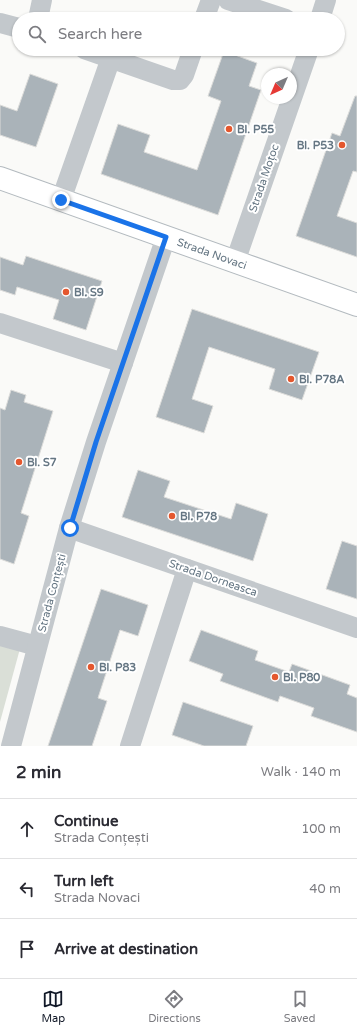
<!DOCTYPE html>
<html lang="en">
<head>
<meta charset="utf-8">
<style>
  :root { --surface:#fff; --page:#f7f7f7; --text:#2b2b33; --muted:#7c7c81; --line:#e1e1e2; --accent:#111827 }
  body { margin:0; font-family:"Varela Round",sans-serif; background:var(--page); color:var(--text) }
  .compass { position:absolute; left:261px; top:68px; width:36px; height:36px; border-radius:50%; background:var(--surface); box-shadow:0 1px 3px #0004; rotate:224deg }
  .stop { position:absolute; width:12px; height:12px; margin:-9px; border:3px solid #1a73e8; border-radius:50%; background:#fff }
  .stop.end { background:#1a73e8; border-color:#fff; box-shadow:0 1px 4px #0008 }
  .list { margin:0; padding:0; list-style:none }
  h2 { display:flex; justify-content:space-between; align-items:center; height:52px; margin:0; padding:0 16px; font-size:17px }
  h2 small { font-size:13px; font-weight:400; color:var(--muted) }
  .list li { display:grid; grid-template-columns:26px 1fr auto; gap:12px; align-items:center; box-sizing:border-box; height:60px; padding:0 16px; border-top:1px solid var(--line) }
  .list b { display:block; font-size:15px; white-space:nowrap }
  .list p { margin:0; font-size:13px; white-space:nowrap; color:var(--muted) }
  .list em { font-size:13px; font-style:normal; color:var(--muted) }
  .icon { flex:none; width:22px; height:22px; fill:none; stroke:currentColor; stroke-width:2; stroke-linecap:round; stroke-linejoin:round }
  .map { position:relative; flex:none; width:357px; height:746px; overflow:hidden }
  .search { position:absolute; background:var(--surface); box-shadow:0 1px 3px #0004; left:12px; right:12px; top:12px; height:44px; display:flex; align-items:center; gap:10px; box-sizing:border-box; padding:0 14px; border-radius:22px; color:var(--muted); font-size:15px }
  .sheet { height:232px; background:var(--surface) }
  nav { display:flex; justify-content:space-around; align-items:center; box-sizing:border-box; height:56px; border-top:1px solid var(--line); background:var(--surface); font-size:11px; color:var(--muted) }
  nav a { display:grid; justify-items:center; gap:2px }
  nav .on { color:var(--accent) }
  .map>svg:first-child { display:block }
</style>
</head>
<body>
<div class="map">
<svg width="357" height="746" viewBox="0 0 357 746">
  <rect width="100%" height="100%" fill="#fafaf8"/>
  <polygon fill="#dadfd7" points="0,640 21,645 0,722"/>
  <g fill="#aab3b9" stroke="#dcdcda">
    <polygon points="224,51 257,63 249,86 261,90 218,215 101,174 118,124 150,135 144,152 197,170 221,101 208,96"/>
    <polygon points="30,74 58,84 36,147 0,135 0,105 17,111"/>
    <polygon points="355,96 357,96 357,172 353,171 337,216 357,223 357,257 296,236 332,133 340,136"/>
    <polygon points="26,256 102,281 86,330 53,319 59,300 17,287 15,295 0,290 0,257 23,265"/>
    <polygon points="192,309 319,352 302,400 269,389 275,369 209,347 192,399 213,406 204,433 156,417"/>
    <polygon points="11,390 26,395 24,402 53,411 21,513 29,516 14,564 0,559 0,408 5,410"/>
    <polygon points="138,470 170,481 164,497 231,519 236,503 268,514 253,561 122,517"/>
    <polygon points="342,541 357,546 357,599 326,589"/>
    <polygon points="101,589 148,605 138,636 120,630 98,698 107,701 92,746 48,746"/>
    <polygon points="201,630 258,651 255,660 289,672 292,664 350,685 347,694 357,698 357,732 311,716 314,708 280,696 278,702 220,681 223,674 189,661"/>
    <polygon points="183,702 253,726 246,746 204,746 172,735"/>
  </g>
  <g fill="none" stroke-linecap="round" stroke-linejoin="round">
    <g stroke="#b3babf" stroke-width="24">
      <g id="secondary">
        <path id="s1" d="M0,178l357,127"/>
      </g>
    </g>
    <g stroke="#c3c8cc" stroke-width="20">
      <polyline points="228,0 286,19"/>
      <polyline points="38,19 42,0"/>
      <polyline points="204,19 211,0"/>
      <polyline points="320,19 326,0"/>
      <polyline points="0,23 19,28"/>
      <polyline points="84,49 173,80 180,80 184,75 193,49"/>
      <polyline points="61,200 111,58"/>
      <polyline points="235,262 309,49"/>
      <polyline points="0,323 123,363"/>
      <polyline points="69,528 357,628"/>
      <polyline points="0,636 37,646"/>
      <polyline points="11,746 69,528 96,442 166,237"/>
      <polyline points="130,746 187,569"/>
    </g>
    <use href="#secondary" stroke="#fff" stroke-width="22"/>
  </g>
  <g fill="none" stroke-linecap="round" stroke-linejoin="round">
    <polyline stroke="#1a73e8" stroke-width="5" points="61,200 166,237 96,442 70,528"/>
  </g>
  <g fill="#e4572e" stroke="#fff" stroke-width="1.5">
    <circle cx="229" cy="129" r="4"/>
    <circle cx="342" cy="145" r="4"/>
    <circle cx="66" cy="292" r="4"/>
    <circle cx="291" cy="379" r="4"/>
    <circle cx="19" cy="462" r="4"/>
    <circle cx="172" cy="516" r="4"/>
    <circle cx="91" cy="667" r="4"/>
    <circle cx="275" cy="677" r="4"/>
  </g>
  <g text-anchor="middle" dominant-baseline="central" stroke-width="4" stroke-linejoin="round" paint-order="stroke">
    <g font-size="11" font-weight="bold" fill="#657683" stroke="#fff" text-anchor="start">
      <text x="237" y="129">Bl. P55</text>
      <text x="334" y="145" text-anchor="end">Bl. P53</text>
      <text x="74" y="292">Bl. S9</text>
      <text x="299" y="379">Bl. P78A</text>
      <text x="27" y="462">Bl. S7</text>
      <text x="180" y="516">Bl. P78</text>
      <text x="99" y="667">Bl. P83</text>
      <text x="283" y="677">Bl. P80</text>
    </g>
    <g font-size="11" fill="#657683" stroke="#fff">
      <text transform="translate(264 178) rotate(-71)">Strada Moțoc</text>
      <text stroke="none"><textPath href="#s1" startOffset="225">Strada Novaci</textPath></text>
      <text transform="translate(213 578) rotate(19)">Strada Dorneasca</text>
      <text transform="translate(52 593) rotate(-75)">Strada Conțești</text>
    </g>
  </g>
</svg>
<svg class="compass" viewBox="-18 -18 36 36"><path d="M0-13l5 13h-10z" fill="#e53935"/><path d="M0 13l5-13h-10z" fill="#7c7c81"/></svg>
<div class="stop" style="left:70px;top:528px"></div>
<div class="stop end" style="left:61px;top:200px"></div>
<div class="search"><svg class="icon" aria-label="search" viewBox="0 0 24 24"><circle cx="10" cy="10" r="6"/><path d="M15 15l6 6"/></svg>Search here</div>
</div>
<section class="sheet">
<h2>2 min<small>Walk · 140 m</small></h2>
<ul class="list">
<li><svg class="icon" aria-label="ahead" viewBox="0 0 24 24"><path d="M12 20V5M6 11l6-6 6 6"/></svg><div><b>Continue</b><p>Strada Conțești</p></div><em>100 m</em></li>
<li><svg class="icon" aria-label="left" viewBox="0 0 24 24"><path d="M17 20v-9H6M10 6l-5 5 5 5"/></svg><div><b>Turn left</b><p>Strada Novaci</p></div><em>40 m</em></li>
<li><svg class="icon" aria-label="arrive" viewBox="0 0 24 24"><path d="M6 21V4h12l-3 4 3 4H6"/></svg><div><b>Arrive at destination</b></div></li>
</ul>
</section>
<nav>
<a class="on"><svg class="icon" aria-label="map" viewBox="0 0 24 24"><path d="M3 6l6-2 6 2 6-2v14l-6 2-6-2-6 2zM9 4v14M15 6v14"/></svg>Map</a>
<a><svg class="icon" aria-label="directions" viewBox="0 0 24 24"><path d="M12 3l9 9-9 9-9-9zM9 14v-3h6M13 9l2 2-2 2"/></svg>Directions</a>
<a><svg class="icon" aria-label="saved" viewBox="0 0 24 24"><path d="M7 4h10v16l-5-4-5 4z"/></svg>Saved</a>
</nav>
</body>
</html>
